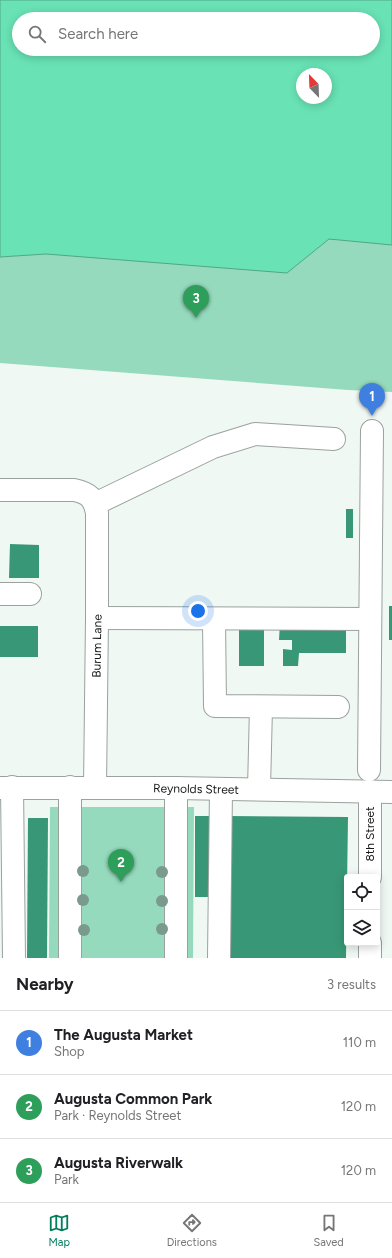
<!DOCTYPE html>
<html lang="en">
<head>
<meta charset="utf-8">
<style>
  :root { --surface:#fff; --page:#f6f6f6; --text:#202124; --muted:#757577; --line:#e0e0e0; --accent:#017e5c }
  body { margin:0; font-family:Figtree,sans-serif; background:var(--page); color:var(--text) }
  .controls { position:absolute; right:12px; bottom:12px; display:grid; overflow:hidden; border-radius:4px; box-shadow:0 2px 10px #0003 }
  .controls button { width:36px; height:36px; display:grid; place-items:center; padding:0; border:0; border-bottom:1px solid var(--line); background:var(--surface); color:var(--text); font:20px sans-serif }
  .compass { position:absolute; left:296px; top:68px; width:36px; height:36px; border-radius:50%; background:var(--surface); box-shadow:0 2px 10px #0003; rotate:337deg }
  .you { position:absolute; left:198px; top:611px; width:14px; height:14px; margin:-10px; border:3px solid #fff; border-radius:50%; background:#1a73e8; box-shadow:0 0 0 6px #1a73e833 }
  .badge { display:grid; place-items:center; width:26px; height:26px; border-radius:50%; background:var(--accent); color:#fff; font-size:13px; font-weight:700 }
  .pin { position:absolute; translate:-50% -33px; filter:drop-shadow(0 1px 2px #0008) }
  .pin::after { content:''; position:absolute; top:21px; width:14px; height:12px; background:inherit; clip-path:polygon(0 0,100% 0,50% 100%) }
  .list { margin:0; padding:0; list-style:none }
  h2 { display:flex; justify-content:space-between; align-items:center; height:52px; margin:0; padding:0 16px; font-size:17px }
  h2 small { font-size:13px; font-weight:400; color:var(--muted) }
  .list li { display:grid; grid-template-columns:26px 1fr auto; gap:12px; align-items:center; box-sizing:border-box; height:64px; padding:0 16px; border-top:1px solid var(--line) }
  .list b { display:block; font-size:15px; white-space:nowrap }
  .list p { margin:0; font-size:13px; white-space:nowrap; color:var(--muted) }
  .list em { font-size:13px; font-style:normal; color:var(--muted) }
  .icon { flex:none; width:22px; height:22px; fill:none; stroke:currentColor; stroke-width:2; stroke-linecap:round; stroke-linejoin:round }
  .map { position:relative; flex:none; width:392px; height:958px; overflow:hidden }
  .search { position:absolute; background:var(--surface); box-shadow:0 2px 10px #0003; left:12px; right:12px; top:12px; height:44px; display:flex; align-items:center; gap:10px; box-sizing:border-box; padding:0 14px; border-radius:22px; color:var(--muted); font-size:15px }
  .sheet { height:244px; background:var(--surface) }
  nav { display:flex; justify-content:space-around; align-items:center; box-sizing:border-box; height:56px; border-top:1px solid var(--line); background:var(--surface); font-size:11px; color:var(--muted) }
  nav a { display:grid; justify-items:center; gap:2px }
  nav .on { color:var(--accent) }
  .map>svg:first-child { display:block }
</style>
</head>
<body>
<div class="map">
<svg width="392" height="958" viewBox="0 0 392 958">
  <rect width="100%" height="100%" fill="#f0f8f4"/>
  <g fill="#95dabd">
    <polygon points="306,216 392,220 392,392 348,390 0,363 0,257 46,254"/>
    <polygon points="50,807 194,807 193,958 49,958"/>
  </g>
  <path fill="#69e3b6" stroke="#50a686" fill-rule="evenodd" d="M0,0h392v245l-63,-6 -42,34 -241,-19 -46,3zM19,19h354v30h-354zM302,74h24v24h-24z"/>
  <g fill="#389776">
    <rect x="346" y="509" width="7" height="29"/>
    <polygon points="10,544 39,545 39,578 9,578"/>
    <rect x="389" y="606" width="3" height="34"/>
    <rect x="239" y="623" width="25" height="43"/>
    <polygon points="280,623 346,624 346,653 299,653 298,666 283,666 283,649 292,650 292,640 279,640"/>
    <rect x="0" y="626" width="38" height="31"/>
    <polygon points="195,816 213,816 214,897 195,897"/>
    <polygon points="228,816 348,817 346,958 226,958"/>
    <polygon points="28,818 48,818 47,958 27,958"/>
  </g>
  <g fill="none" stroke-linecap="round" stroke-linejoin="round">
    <g stroke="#9aa19e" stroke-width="24">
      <g id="minor">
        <path d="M0,490h74c15,3 20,8 23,23v105l-2,170"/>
        <polyline points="95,504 213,447 255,434 334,439"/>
        <polyline points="0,594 30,594"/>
        <polyline points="97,618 370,619"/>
        <polyline points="214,619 215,706 338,707"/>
        <polyline points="369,770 372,431"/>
        <polyline points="12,787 14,958"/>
        <polyline points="259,789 261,707"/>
        <polyline points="370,791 370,877"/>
        <polyline points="370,943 370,958"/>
        <polyline points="70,958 70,787"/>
        <polyline points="176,958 176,788"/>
        <polyline points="219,958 221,789"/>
      </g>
    </g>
    <g stroke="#9aa19e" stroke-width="24">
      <polyline id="major" points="0,788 176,788 392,792"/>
    </g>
    <use href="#minor" stroke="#fff" stroke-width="22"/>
    <use href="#major" stroke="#fff" stroke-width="22"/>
  </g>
  <g fill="#7a9a8e">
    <circle cx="83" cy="871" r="6"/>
    <circle cx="162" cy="872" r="6"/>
    <circle cx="83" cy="900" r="6"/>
    <circle cx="162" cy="901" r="6"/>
    <circle cx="162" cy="929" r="6"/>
    <circle cx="84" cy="930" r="6"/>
  </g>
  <g text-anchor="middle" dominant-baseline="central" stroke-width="3" stroke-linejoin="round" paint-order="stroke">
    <g font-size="12" fill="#161817" stroke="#fff">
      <text transform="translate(97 646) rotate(-89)">Burum Lane</text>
      <text transform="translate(196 789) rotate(1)">Reynolds Street</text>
      <text transform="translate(370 834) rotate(-90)">8th Street</text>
    </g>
  </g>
</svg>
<div class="controls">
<button><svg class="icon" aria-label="locate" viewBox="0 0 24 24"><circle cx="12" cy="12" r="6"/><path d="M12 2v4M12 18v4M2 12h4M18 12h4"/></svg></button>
<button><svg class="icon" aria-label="layers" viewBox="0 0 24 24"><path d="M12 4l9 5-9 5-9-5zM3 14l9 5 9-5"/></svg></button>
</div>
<svg class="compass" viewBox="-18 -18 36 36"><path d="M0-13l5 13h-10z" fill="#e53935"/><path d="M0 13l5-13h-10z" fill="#757577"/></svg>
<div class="you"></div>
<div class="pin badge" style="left:372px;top:416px;background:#3f7fe0">1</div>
<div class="pin badge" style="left:121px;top:882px;background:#2e9e5b">2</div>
<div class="pin badge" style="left:196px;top:318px;background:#2e9e5b">3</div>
<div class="search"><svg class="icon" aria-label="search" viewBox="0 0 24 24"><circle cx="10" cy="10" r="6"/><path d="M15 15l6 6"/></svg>Search here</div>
</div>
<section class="sheet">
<h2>Nearby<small>3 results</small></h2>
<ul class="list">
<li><span class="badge" style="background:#3f7fe0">1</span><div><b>The Augusta Market</b><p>Shop</p></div><em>110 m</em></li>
<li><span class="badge" style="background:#2e9e5b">2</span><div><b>Augusta Common Park</b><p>Park · Reynolds Street</p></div><em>120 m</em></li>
<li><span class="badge" style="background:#2e9e5b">3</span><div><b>Augusta Riverwalk</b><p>Park</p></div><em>120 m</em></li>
</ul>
</section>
<nav>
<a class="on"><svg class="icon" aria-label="map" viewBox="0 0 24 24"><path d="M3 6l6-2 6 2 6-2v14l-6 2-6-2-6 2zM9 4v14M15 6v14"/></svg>Map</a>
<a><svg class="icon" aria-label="directions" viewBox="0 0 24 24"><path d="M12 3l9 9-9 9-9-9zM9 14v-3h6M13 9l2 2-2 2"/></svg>Directions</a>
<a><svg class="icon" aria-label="saved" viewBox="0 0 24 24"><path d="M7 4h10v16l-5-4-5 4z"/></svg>Saved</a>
</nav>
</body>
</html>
